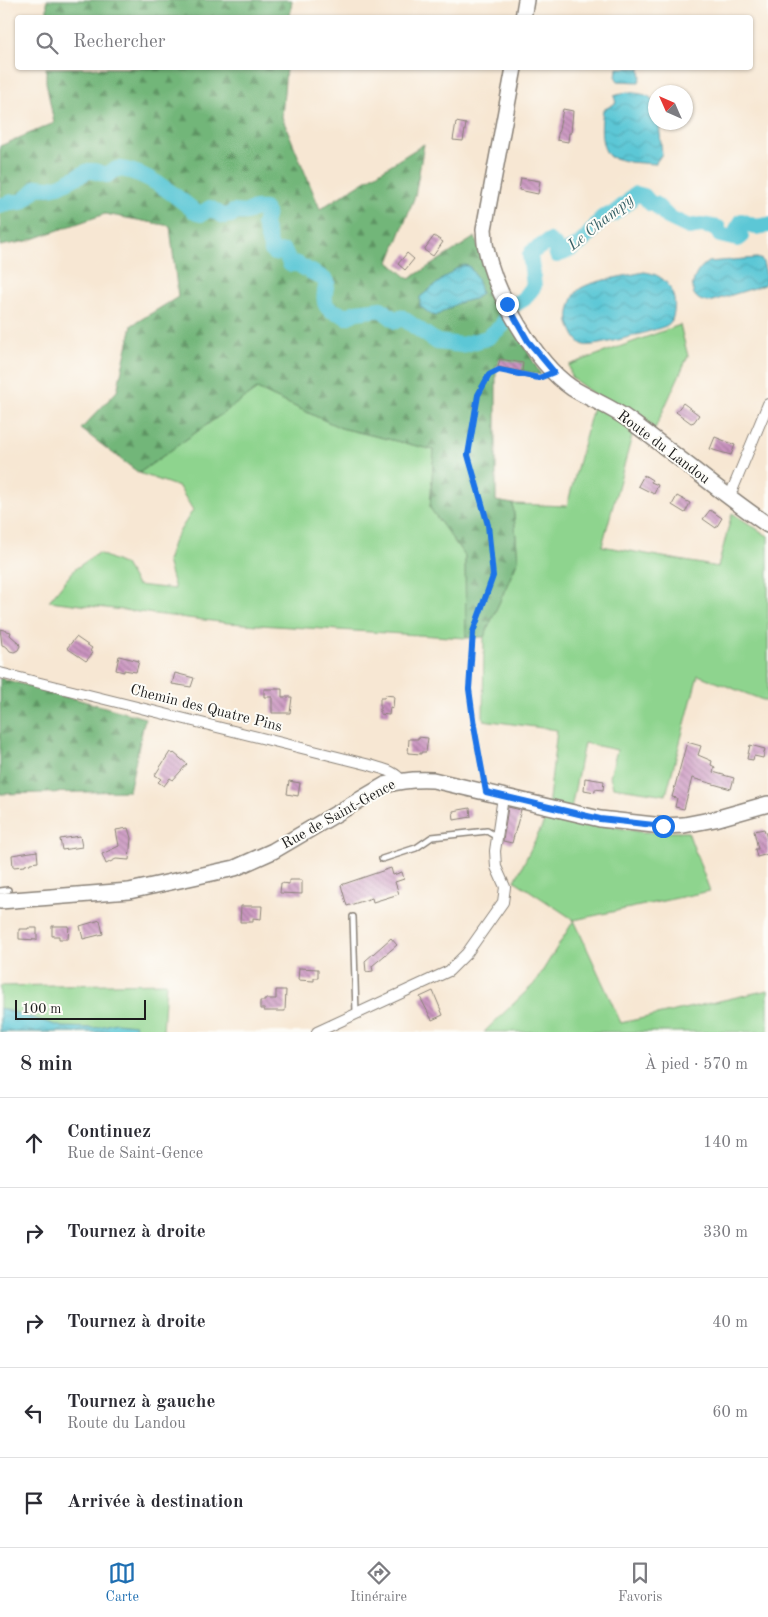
<!DOCTYPE html>
<html lang="fr">
<head>
<meta charset="utf-8">
<style>
  :root { --surface:#fff; --page:#f7f7f7; --text:#2b2b33; --muted:#7c7c81; --line:#e1e1e2; --accent:#1f6fb2 }
  body { margin:0; font-family:"Old Standard TT",serif; background:var(--page); color:var(--text) }
  .compass { position:absolute; left:648px; top:85px; width:45px; height:45px; border-radius:50%; background:var(--surface); box-shadow:0 1px 4px #0004; rotate:315deg }
  .scale { position:absolute; left:15px; bottom:12px; width:131px; box-sizing:border-box; padding-left:5px; border:2px solid #1c1c1c; border-top:0; font-size:14px; line-height:18px; white-space:nowrap; color:#1c1c1c; -webkit-text-stroke:4px #fdfcf7; paint-order:stroke }
  .stop { position:absolute; width:15px; height:15px; margin:-11px; border:4px solid #1a73e8; border-radius:50%; background:#fff }
  .stop.end { background:#1a73e8; border-color:#fff; box-shadow:0 1px 5px #0008 }
  .list { margin:0; padding:0; list-style:none }
  h2 { display:flex; justify-content:space-between; align-items:center; height:65px; margin:0; padding:0 20px; font-size:21px }
  h2 small { font-size:16px; font-weight:400; color:var(--muted) }
  .list li { display:grid; grid-template-columns:32px 1fr auto; gap:15px; align-items:center; box-sizing:border-box; height:90px; padding:0 20px; border-top:1px solid var(--line) }
  .list b { display:block; font-size:19px; white-space:nowrap }
  .list p { margin:0; font-size:16px; white-space:nowrap; color:var(--muted) }
  .list em { font-size:16px; font-style:normal; color:var(--muted) }
  .icon { flex:none; width:28px; height:28px; fill:none; stroke:currentColor; stroke-width:2; stroke-linecap:round; stroke-linejoin:round }
  .map { position:relative; flex:none; width:768px; height:1032px; overflow:hidden }
  .search { position:absolute; background:var(--surface); box-shadow:0 1px 4px #0004; left:15px; right:15px; top:15px; height:55px; display:flex; align-items:center; gap:12px; box-sizing:border-box; padding:0 18px; border-radius:5px; color:var(--muted); font-size:19px }
  .sheet { height:515px; background:var(--surface) }
  nav { display:flex; justify-content:space-around; align-items:center; box-sizing:border-box; height:70px; border-top:1px solid var(--line); background:var(--surface); font-size:14px; color:var(--muted) }
  nav a { display:grid; justify-items:center; gap:2px }
  nav .on { color:var(--accent) }
  .map>svg:first-child { display:block }
</style>
</head>
<body>
<div class="map">
<svg width="768" height="1032" viewBox="0 0 768 1032">
  <defs>
    <pattern id="forest-firs" width="22" height="20" patternUnits="userSpaceOnUse" patternTransform="scale(1.25)"><rect width="22" height="20" fill="#72b679"/><path d="M5 1l3.5 6h-7zM16 11l3.5 6h-7z" fill="#5d9362"/></pattern>
    <pattern id="water-waves" width="16" height="10" patternUnits="userSpaceOnUse" patternTransform="scale(1.25)"><rect width="16" height="10" fill="#5cc7d6"/><path d="M0 5q4-4 8 0t8 0" fill="none" stroke="#4faab7"/></pattern>
    <pattern id="building-back-hatch" width="6" height="6" patternUnits="userSpaceOnUse" patternTransform="scale(1.25)"><rect width="6" height="6" fill="#ca94c0"/><path d="M-1 5l2 2M0 0l6 6M5-1l2 2" fill="none" stroke="#a3789b"/></pattern>
  </defs>
  <rect width="100%" height="100%" fill="#fdfcf7"/>
  <filter id="ink" filterUnits="userSpaceOnUse"><feTurbulence type="fractalNoise" baseFrequency=".02" numOctaves="2"/><feDisplacementMap in="SourceGraphic" scale="10" xChannelSelector="R" yChannelSelector="G"/><feConvolveMatrix kernelMatrix="1 2 1 2 8 2 1 2 1" color-interpolation-filters="sRGB"/></filter>
  <filter id="wash" filterUnits="userSpaceOnUse"><feTurbulence type="fractalNoise" baseFrequency=".0096" numOctaves="4" result="noise"/><feDisplacementMap in="SourceGraphic" scale="20" xChannelSelector="R" yChannelSelector="G"/><feGaussianBlur stdDeviation="1.12" result="paint"/><feColorMatrix in="noise" values="0 0 0 0 0 0 0 0 0 0 0 0 0 0 0 0 0 1.4 0 .05"/><feComposite in="paint" operator="in"/></filter>
  <g filter="url(#wash)">
    <rect width="100%" height="100%" fill="#f7e7d3"/>
    <g fill="#8ed48e" stroke="#557855">
      <polygon points="680,325 688,356 654,431 637,418 602,546 718,567 732,513 768,536 768,702 698,675 666,795 613,787 610,776 617,750 584,743 569,819 642,832 688,832 710,891 574,920 621,1023 768,990 768,1032 484,1032 535,983 574,920 515,881 547,816 557,730 483,720 484,637 518,560 513,504 567,506 596,396 571,377 569,365"/>
      <polygon points="257,389 341,428 434,450 430,508 465,556 466,638 228,623 49,601 75,569 98,553 125,565 137,585 175,589 167,561 174,540 193,510 179,487 139,473"/>
      <polygon points="166,983 163,1032 0,1032 0,986"/>
    </g>
    <g fill="url(#forest-firs)" stroke="#47694a">
      <polygon points="47,0 292,0 290,18 47,17"/>
      <polygon points="46,68 286,68 282,117 320,209 424,144 415,196 389,262 409,279 475,237 490,286 541,375 496,365 496,501 513,504 518,560 484,637 466,638 465,556 430,508 434,450 341,428 257,389 139,473 81,429 117,391 132,325 178,297 170,226 105,214 27,241 0,246 0,146 54,123 46,82"/>
      <polygon points="0,678 145,718 129,791 0,794"/>
    </g>
    <g fill="url(#water-waves)" stroke="#3c7279">
      <polygon points="617,68 640,68 641,77 639,82 618,81 616,78"/>
      <path d="M627,92c26,3 29,4 29,30l3,1 3,31 -7,10 -26,-2 -19,-5c-11,-11 -9,-33 -7,-47l13,-7 -2,-7z"/>
      <path d="M757,258l5,2c3,8 6,17 2,25l-55,17c-26,-1 -17,-31 -1,-40z"/>
      <path d="M463,265l6,1c6,8 11,18 12,28l-7,5 -16,4 -22,13 -6,-2 -10,-8v-9l34,-27z"/>
      <path d="M644,272c25,2 36,26 28,48 -2,3 -5,6 -9,7 -11,4 -69,21 -79,18 -8,-3 -12,-14 -15,-22 -2,-9 3,-30 12,-35 14,-8 46,-12 63,-16z"/>
      <polygon points="0,1008 62,1027 95,1028 116,1023 135,1025 136,1032 0,1032"/>
    </g>
    <g fill="none" stroke-linecap="round" stroke-linejoin="round">
      <g stroke="#5cc7d6" stroke-width="16">
        <path d="M0,206l12,-4h10l16,-15 11,1 10,-2 29,-15h6l13,4c4,-3 9,-7 14,-6 28,4 55,27 76,44l4,1 9,-6 13,8 8,-1 2,-3c4,0 10,1 14,0 6,-3 9,-4 17,-3l3,4 -3,11 8,27 2,2 11,-1 5,12h8c9,7 21,10 29,18 -2,9 -6,23 4,28 6,3 10,3 15,7l10,-5 25,-3 15,12 5,-4 36,25 25,3 25,-7 15,-12 4,-11"/>
        <path d="M514,305l10,-6 10,-13 -4,-31 2,-3 17,-11 6,5 2,9c26,-9 29,-17 45,-37 3,-3 7,-2 11,-4 1,-1 14,-11 15,-12 4,-3 3,-6 8,-8l8,2 7,8h4l13,13 21,10 12,-2 17,3 2,7 17,4 4,-2 -4,-8 5,-8 14,6 12,-2"/>
      </g>
    </g>
    <g id="blocks">
      <g fill="url(#building-back-hatch)">
        <polygon points="563,109 573,111 571,133 569,133 568,142 557,140"/>
        <polygon points="456,122 466,124 463,141 453,140"/>
        <polygon points="521,178 540,181 538,194 519,190"/>
        <polygon points="434,236 443,242 433,256 424,250"/>
        <polygon points="407,253 414,259 405,270 398,264"/>
        <polygon points="500,359 523,363 522,372 498,367"/>
        <polygon points="683,403 699,415 694,422 691,423 676,412"/>
        <polygon points="715,437 735,445 731,455 710,449"/>
        <polygon points="644,475 652,480 651,482 658,485 654,494 638,486"/>
        <polygon points="677,496 690,503 685,513 672,505"/>
        <polygon points="710,510 722,518 716,528 703,519"/>
        <polygon points="0,629 11,632 10,635 19,643 20,646 18,650 14,652 10,651 7,647 2,645"/>
        <polygon points="76,637 92,648 90,651 93,653 86,661 67,648"/>
        <polygon points="119,656 139,661 136,672 124,670 124,672 116,670"/>
        <polygon points="175,673 194,678 191,687 172,684"/>
        <polygon points="264,689 282,689 282,697 292,697 290,713 272,713 272,697 264,697"/>
        <polygon points="385,695 394,696 393,708 390,707 389,715 380,714 380,698 384,698"/>
        <polygon points="418,737 428,738 426,752 421,752 421,754 408,753 409,739 418,739"/>
        <polygon points="687,742 701,746 698,755 712,761 711,765 715,767 713,772 734,778 731,789 692,778 684,809 675,807 677,798 672,797"/>
        <polygon points="750,745 765,749 763,758 754,756 753,760 747,759"/>
        <polygon points="170,752 173,754 174,753 187,764 173,780 170,778 164,786 158,782 161,779 155,775"/>
        <polygon points="585,778 604,781 603,790 595,789 595,792 584,790"/>
        <polygon points="289,781 300,783 298,796 287,794"/>
        <polygon points="508,807 521,810 512,843 503,841"/>
        <polygon points="470,808 471,817 454,820 453,811"/>
        <polygon points="128,828 131,838 129,860 116,859 106,864 102,854 119,846 116,830"/>
        <polygon points="764,829 768,841 768,854 757,857 755,849 758,849 754,831"/>
        <polygon points="80,836 82,847 62,850 60,839"/>
        <polygon points="37,851 38,862 30,863 30,864 25,865 25,866 13,867 12,855"/>
        <polygon points="391,868 393,875 402,872 404,879 395,882 399,894 373,902 372,898 347,906 341,885"/>
        <polygon points="289,880 302,880 302,894 280,893 281,883 289,884"/>
        <polygon points="241,906 262,906 261,919 253,918 253,922 240,922"/>
        <polygon points="100,920 103,934 83,939 80,926"/>
        <polygon points="52,926 69,926 68,939 59,939 59,936 52,936"/>
        <polygon points="28,928 37,928 37,940 19,939 19,929 28,929"/>
        <polygon points="391,938 397,945 372,966 373,971 366,972 365,961"/>
        <polygon points="299,968 318,969 318,978 314,978 314,981 298,980"/>
        <polygon points="276,990 286,990 285,1011 264,1011 264,1009 260,1009 260,1001 265,1001 265,999 276,999"/>
        <polygon points="433,991 443,1015 432,1020 420,997"/>
      </g>
    </g>
  </g>
  <g filter="url(#ink)">
    <use href="#blocks" fill-opacity="0" stroke="#8a8278" stroke-width="1"/>
    <g fill="none" stroke-linecap="round" stroke-linejoin="round">
      <g stroke="#8a8278" stroke-width="8">
        <g id="lane">
          <polyline points="382,859 416,848 432,837 487,831 497,837"/>
          <polyline points="0,891 8,890"/>
          <polyline points="353,917 356,1013"/>
        </g>
      </g>
      <g stroke="#8a8278" stroke-width="12">
        <g id="street">
          <polyline points="729,498 768,404"/>
          <path d="M0,673l370,92c11,4 24,5 31,15"/>
          <polyline points="317,1032 449,971 467,953 503,902 505,887 496,867 495,851 503,797"/>
        </g>
      </g>
      <g stroke="#8a8278" stroke-width="18">
        <g id="secondary">
          <polyline points="523,18 526,0"/>
          <path d="M514,68l-30,161c1,7 0,13 2,19 8,44 49,115 86,140 18,11 39,19 57,32 47,34 90,72 139,105"/>
          <path d="M0,901l129,-10 106,-23 38,-17 112,-66c17,-5 31,-6 48,-5l167,39 63,7 21,-1 31,-6 53,-15"/>
        </g>
      </g>
      <polyline stroke="#8a8278" stroke-width="2" stroke-dasharray="4 4" stroke-linecap="butt" points="484,781 474,726 469,689 473,632 493,576 489,525 468,455 478,395 489,375 499,370 539,378 542,377"/>
      <use href="#lane" stroke="#fff" stroke-width="5"/>
      <use href="#street" stroke="#fff" stroke-width="10"/>
      <use href="#secondary" stroke="#fff" stroke-width="15"/>
    </g>
  </g>
  <g fill="none" stroke-linecap="round" stroke-linejoin="round" filter="url(#ink)">
    <polyline stroke="#1a73e8" stroke-width="6" points="507,304 528,341 554,372 539,378 499,370 489,375 478,395 468,455 488,525 493,576 473,632 469,689 474,726 486,792 600,819 663,826"/>
  </g>
  <g text-anchor="middle" dominant-baseline="central" stroke-width="4" stroke-linejoin="round" paint-order="stroke">
    <g font-size="15" fill="#1c1c1c" stroke="#fdfcf7">
      <text transform="translate(663 448) rotate(37)">Route du Landou</text>
      <text transform="translate(206 709) rotate(14)">Chemin des Quatre Pins</text>
      <text transform="translate(339 815) rotate(-29)">Rue de Saint-Gence</text>
    </g>
    <g font-size="16" font-style="italic" fill="#366066" stroke="#fdfcf7">
      <text transform="translate(601 223) rotate(-39)">Le Champy</text>
    </g>
  </g>
</svg>
<svg class="compass" viewBox="-18 -18 36 36"><path d="M0-13l5 13h-10z" fill="#e53935"/><path d="M0 13l5-13h-10z" fill="#7c7c81"/></svg>
<div class="scale">100 m</div>
<div class="stop" style="left:663px;top:826px"></div>
<div class="stop end" style="left:507px;top:304px"></div>
<div class="search"><svg class="icon" aria-label="search" viewBox="0 0 24 24"><circle cx="10" cy="10" r="6"/><path d="M15 15l6 6"/></svg>Rechercher</div>
</div>
<section class="sheet">
<h2>8 min<small>À pied · 570 m</small></h2>
<ul class="list">
<li><svg class="icon" aria-label="ahead" viewBox="0 0 24 24"><path d="M12 20V5M6 11l6-6 6 6"/></svg><div><b>Continuez</b><p>Rue de Saint-Gence</p></div><em>140 m</em></li>
<li><svg class="icon" aria-label="right" viewBox="0 0 24 24"><path d="M7 20v-9h11M14 6l5 5-5 5"/></svg><div><b>Tournez à droite</b></div><em>330 m</em></li>
<li><svg class="icon" aria-label="right" viewBox="0 0 24 24"><path d="M7 20v-9h11M14 6l5 5-5 5"/></svg><div><b>Tournez à droite</b></div><em>40 m</em></li>
<li><svg class="icon" aria-label="left" viewBox="0 0 24 24"><path d="M17 20v-9H6M10 6l-5 5 5 5"/></svg><div><b>Tournez à gauche</b><p>Route du Landou</p></div><em>60 m</em></li>
<li><svg class="icon" aria-label="arrive" viewBox="0 0 24 24"><path d="M6 21V4h12l-3 4 3 4H6"/></svg><div><b>Arrivée à destination</b></div></li>
</ul>
</section>
<nav>
<a class="on"><svg class="icon" aria-label="map" viewBox="0 0 24 24"><path d="M3 6l6-2 6 2 6-2v14l-6 2-6-2-6 2zM9 4v14M15 6v14"/></svg>Carte</a>
<a><svg class="icon" aria-label="directions" viewBox="0 0 24 24"><path d="M12 3l9 9-9 9-9-9zM9 14v-3h6M13 9l2 2-2 2"/></svg>Itinéraire</a>
<a><svg class="icon" aria-label="saved" viewBox="0 0 24 24"><path d="M7 4h10v16l-5-4-5 4z"/></svg>Favoris</a>
</nav>
</body>
</html>
